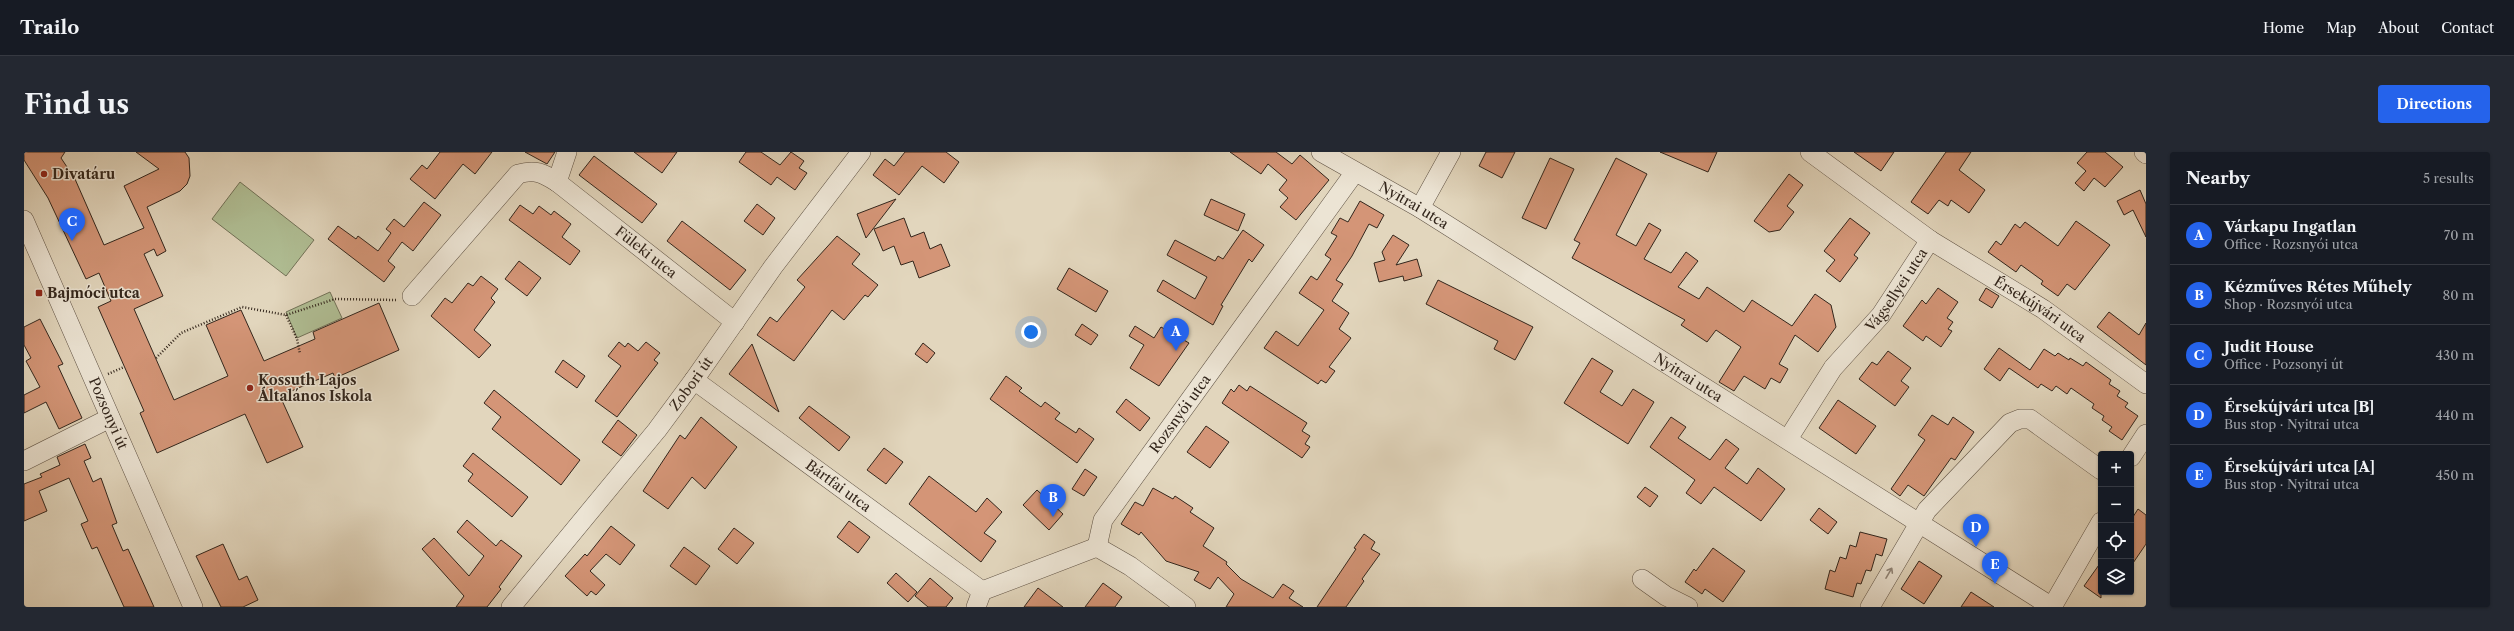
<!DOCTYPE html>
<html lang="en">
<head>
<meta charset="utf-8">
<style>
  :root { --surface:#171b24; --page:#242831; --text:#f1f3f6; --muted:#9ea1a6; --line:#363941; --accent:#2563eb }
  body { margin:0; font-family:"Libre Caslon Text",serif; background:var(--page); color:var(--text) }
  .controls { position:absolute; right:12px; bottom:12px; display:grid; overflow:hidden; border-radius:4px; box-shadow:0 1px 3px #0004 }
  .controls button { width:36px; height:36px; display:grid; place-items:center; padding:0; border:0; border-bottom:1px solid var(--line); background:var(--surface); color:var(--text); font:20px sans-serif }
  .you { position:absolute; left:1007px; top:180px; width:14px; height:14px; margin:-10px; border:3px solid #fff; border-radius:50%; background:#1a73e8; box-shadow:0 0 0 6px #1a73e833 }
  .badge { display:grid; place-items:center; width:26px; height:26px; border-radius:50%; background:var(--accent); color:#fff; font-size:13px; font-weight:700 }
  .pin { position:absolute; translate:-50% -33px; filter:drop-shadow(0 1px 2px #0008) }
  .pin::after { content:''; position:absolute; top:21px; width:14px; height:12px; background:inherit; clip-path:polygon(0 0,100% 0,50% 100%) }
  .list { margin:0; padding:0; list-style:none }
  h2 { display:flex; justify-content:space-between; align-items:center; height:52px; margin:0; padding:0 16px; font-size:17px }
  h2 small { font-size:13px; font-weight:400; color:var(--muted) }
  .list li { display:grid; grid-template-columns:26px 1fr auto; gap:12px; align-items:center; box-sizing:border-box; height:60px; padding:0 16px; border-top:1px solid var(--line) }
  .list b { display:block; font-size:15px; white-space:nowrap }
  .list p { margin:0; font-size:13px; white-space:nowrap; color:var(--muted) }
  .list em { font-size:13px; font-style:normal; color:var(--muted) }
  .icon { flex:none; width:22px; height:22px; fill:none; stroke:currentColor; stroke-width:2; stroke-linecap:round; stroke-linejoin:round }
  .map { position:relative; flex:none; width:2122px; height:455px; overflow:hidden; border-radius:4px }
  header { display:flex; align-items:center; gap:24px; box-sizing:border-box; height:56px; padding:0 20px; background:var(--surface); border-bottom:1px solid var(--line) }
  header strong { font-size:19px }
  nav { display:flex; gap:22px; margin-inline-start:auto; font-size:14px }
  .intro { display:flex; align-items:center; justify-content:space-between; box-sizing:border-box; height:96px; padding:0 24px }
  h1 { margin:0; font-size:28px }
  .button { padding:10px 18px; border-radius:4px; background:var(--accent); color:#fff; font-size:14px; font-weight:700 }
  main { display:flex; gap:24px; padding:0 24px }
  aside { flex:1; background:var(--surface); border-radius:4px; box-shadow:0 1px 3px #0004 }
  .map>svg:first-child { display:block }
</style>
</head>
<body>
<header>
<strong>Trailo</strong>
<nav><a>Home</a><a>Map</a><a>About</a><a>Contact</a></nav>
</header>
<div class="intro"><h1>Find us</h1><a class="button">Directions</a></div>
<main>
<div class="map">
<svg width="2122" height="455" viewBox="0 0 2122 455">
  <rect width="100%" height="100%" fill="#e2d6bd"/>
  <filter id="stains"><feTurbulence type="fractalNoise" baseFrequency=".005" numOctaves="4"/><feColorMatrix values="0 0 0 0 .2 0 0 0 0 .09 0 0 0 0 .02 0 0 0 .5 -.17"/></filter>
  <radialGradient id="worn" r=".72"><stop offset=".6" stop-color="#630" stop-opacity="0"/><stop offset="1" stop-color="#630" stop-opacity=".3"/></radialGradient>
  <g fill="#b0be94" stroke="#727258">
    <polygon points="216,30 290,88 262,124 188,67"/>
    <polygon points="306,140 318,166 273,186 262,160"/>
  </g>
  <g fill="#d49577" stroke="#33261c">
    <polygon points="0,0 41,0 37,6 51,27 80,93 120,76 100,34 135,17 112,0 161,0 165,6 166,24 163,32 156,39 123,55 142,99 133,104 130,97 120,102 139,144 110,157 150,248 204,224 182,173 217,158 240,209 291,187 289,180 355,151 375,198 311,226 309,221 256,244 279,295 243,311 221,262 133,301 116,261 120,259 74,155 87,149 75,121 62,127 24,46 0,8"/>
    <polygon points="416,0 468,0 451,22 439,12 411,47 386,27 398,13 403,17"/>
    <polygon points="501,0 531,0 523,12"/>
    <polygon points="610,0 653,0 638,21"/>
    <polygon points="722,0 737,0 756,13 767,0 780,9 775,16 783,21 771,38 753,25 747,33 715,10"/>
    <polygon points="881,0 922,0 935,10 920,31 898,14 875,43 849,23 861,7 870,14"/>
    <polygon points="1206,0 1252,0 1268,12 1276,3 1305,28 1272,68 1256,55 1264,46 1255,38 1263,28 1244,12 1237,22"/>
    <polygon points="1462,0 1491,0 1478,26 1455,14"/>
    <polygon points="1636,0 1693,0 1684,20"/>
    <polygon points="1830,0 1870,0 1857,19"/>
    <polygon points="1922,0 1947,0 1935,18 1961,38 1945,61 1927,48 1924,54 1915,48 1904,62 1887,50"/>
    <polygon points="2063,0 2081,0 2099,15 2081,35 2070,26 2060,39 2051,31 2062,19 2053,11"/>
    <polygon points="570,4 633,52 618,71 555,23"/>
    <polygon points="1526,6 1550,17 1522,77 1498,66"/>
    <polygon points="1592,6 1623,22 1592,83 1612,94 1625,71 1637,78 1620,107 1647,121 1662,100 1674,109 1654,135 1675,147 1683,135 1720,160 1728,148 1768,174 1791,142 1807,153 1812,175 1794,200 1771,183 1755,212 1764,217 1756,231 1747,226 1741,237 1720,224 1710,239 1695,230 1717,195 1692,178 1683,190 1657,173 1661,168 1548,106 1556,91 1550,88"/>
    <polygon points="1765,22 1779,33 1763,54 1770,60 1756,78 1745,80 1730,69"/>
    <polygon points="2116,38 2122,52 2122,85 2109,58 2100,63 2093,49"/>
    <polygon points="872,47 842,86 833,62"/>
    <polygon points="1187,47 1221,62 1214,79 1180,63"/>
    <polygon points="1336,49 1360,63 1353,76 1345,72 1328,104 1312,128 1319,132 1308,149 1325,161 1315,177 1327,186 1305,215 1311,219 1302,231 1297,228 1294,232 1240,196 1252,179 1274,194 1300,158 1275,141 1287,124 1293,128 1307,107 1301,103 1313,84 1307,81 1316,66 1324,70"/>
    <polygon points="400,50 417,63 389,99 378,90 364,109 371,115 360,130 304,87 314,74 332,87 334,84 354,99 367,81 362,77 370,67 380,75"/>
    <polygon points="733,52 751,66 739,83 720,69"/>
    <polygon points="496,53 509,62 515,54 527,63 530,59 547,72 538,85 556,99 546,113 485,68"/>
    <polygon points="880,66 887,85 900,80 906,97 917,92 926,114 895,126 889,109 877,113 870,94 859,99 850,77"/>
    <polygon points="1826,66 1846,81 1830,103 1834,106 1816,130 1802,119 1811,108 1800,99"/>
    <polygon points="658,69 722,118 706,138 643,89"/>
    <polygon points="2052,69 2086,93 2051,138 2043,132 2034,144 2017,132 2019,129 1997,113 1992,120 1964,100 1972,89 1977,93 1991,72 1996,76 2001,70 2034,94"/>
    <polygon points="1219,78 1240,93 1228,110 1225,107 1197,153 1199,154 1189,173 1133,139 1139,128 1171,147 1183,125 1143,103 1151,88 1191,109 1194,104 1199,107"/>
    <polygon points="1369,83 1385,93 1372,113 1393,107 1398,124 1380,129 1379,124 1355,130 1350,111 1361,108 1358,100"/>
    <polygon points="813,84 836,102 828,112 854,133 844,145 841,143 820,168 808,158 770,209 733,183 746,165 753,170 781,135 773,128"/>
    <polygon points="495,109 517,126 503,144 481,127"/>
    <polygon points="1045,116 1084,139 1072,160 1033,137"/>
    <polygon points="457,124 474,137 467,146 471,150 450,178 467,193 455,206 407,164 421,146 428,151 444,131 449,134"/>
    <polygon points="1414,128 1509,175 1491,208 1470,197 1474,189 1402,152"/>
    <polygon points="1914,136 1934,150 1923,166 1929,170 1924,177 1928,179 1917,195 1902,184 1899,189 1879,174 1898,148 1902,152"/>
    <polygon points="1962,136 1975,144 1968,156 1955,148"/>
    <polygon points="2085,160 2115,183 2122,171 2122,213 2073,175"/>
    <polygon points="16,167 39,212 34,214 58,266 35,277 22,250 0,261 0,243 16,235 2,209 7,206 0,193 0,175"/>
    <polygon points="1058,172 1074,183 1067,193 1051,183"/>
    <polygon points="1111,174 1130,186 1137,175 1165,191 1135,234 1106,216 1120,193 1105,184"/>
    <polygon points="595,190 601,195 604,191 614,199 622,190 636,201 630,208 634,211 593,265 571,249 597,214 584,204"/>
    <polygon points="899,191 911,201 903,211 891,202"/>
    <polygon points="728,192 741,225 755,260 705,222"/>
    <polygon points="1975,196 2006,218 2020,197 2031,204 2034,201 2045,208 2046,206 2059,214 2062,210 2087,228 2085,232 2096,239 2093,244 2104,251 2101,255 2114,264 2098,288 2085,279 2088,275 2078,268 2080,264 2068,256 2070,252 2047,236 2043,242 2032,234 2028,239 2017,232 2014,236 1985,216 1976,229 1960,217"/>
    <polygon points="1864,199 1887,216 1877,229 1885,235 1871,254 1835,227 1848,210 1853,213"/>
    <polygon points="1568,206 1589,219 1576,240 1598,254 1609,237 1630,250 1604,292 1540,251"/>
    <polygon points="539,208 561,224 553,236 531,220"/>
    <polygon points="982,224 998,236 995,239 1017,255 1021,250 1036,261 1031,267 1052,281 1055,276 1070,287 1053,311 966,247"/>
    <polygon points="1215,233 1223,239 1226,234 1283,271 1278,279 1286,284 1281,292 1286,295 1278,306 1198,251 1207,237 1210,240"/>
    <polygon points="470,238 556,308 537,333 468,277 477,265 460,251"/>
    <polygon points="1102,247 1126,266 1116,279 1092,260"/>
    <polygon points="1814,248 1852,274 1832,302 1795,276"/>
    <polygon points="785,254 826,285 815,299 775,266"/>
    <polygon points="1908,263 1924,273 1929,265 1950,280 1931,308 1927,306 1900,344 1884,333 1876,344 1867,337 1901,288 1894,283"/>
    <polygon points="677,265 713,295 681,337 668,325 644,357 619,339 656,283 661,287"/>
    <polygon points="1647,265 1662,275 1654,286 1686,308 1702,287 1715,297 1701,316 1723,332 1734,316 1761,337 1737,369 1690,335 1677,352 1662,341 1671,328 1626,295"/>
    <polygon points="594,268 613,283 597,304 578,290"/>
    <polygon points="1182,274 1205,290 1186,316 1163,300"/>
    <polygon points="61,292 67,306 60,309 69,330 77,326 93,371 88,373 99,399 104,397 130,455 100,455 73,395 68,397 57,372 64,369 45,326 15,339 23,359 0,369 0,332 18,325 16,322 36,313 33,305"/>
    <polygon points="860,296 879,310 862,332 843,318"/>
    <polygon points="449,301 504,345 488,365 444,329 449,322 439,314"/>
    <polygon points="1061,317 1073,325 1060,344 1048,337"/>
    <polygon points="905,324 952,360 963,346 978,360 960,381 972,389 957,410 885,352"/>
    <polygon points="1621,335 1634,344 1626,355 1613,345"/>
    <polygon points="1129,336 1149,347 1151,344 1169,356 1166,360 1190,376 1179,394 1203,410 1202,412 1217,427 1249,446 1259,432 1270,439 1265,446 1279,455 1202,455 1210,442 1194,425 1186,437 1170,428 1175,420 1142,409 1117,380 1115,383 1097,372 1111,350 1119,354"/>
    <polygon points="1013,338 1039,362 1025,378 999,353"/>
    <polygon points="1795,356 1813,370 1804,382 1786,368"/>
    <polygon points="2114,357 2122,363 2122,392 2107,414 2107,368"/>
    <polygon points="443,368 472,394 477,388 498,404 475,435 477,437 463,455 432,455 440,444 398,397 410,386 445,424 460,404 433,380"/>
    <polygon points="825,369 846,385 834,401 813,385"/>
    <polygon points="587,374 611,393 596,413 582,402 566,419 581,433 572,443 567,439 563,444 541,424 561,402 563,404"/>
    <polygon points="710,376 730,391 713,412 694,397"/>
    <polygon points="1836,380 1863,387 1858,404 1852,402 1847,419 1842,418 1837,432 1833,431 1829,445 1801,437 1806,418 1811,420 1816,405 1822,407 1826,393 1832,395"/>
    <polygon points="1340,382 1351,390 1347,397 1356,402 1338,427 1340,429 1322,455 1293,455 1332,397 1330,396"/>
    <polygon points="199,392 215,428 223,424 234,448 219,455 197,455 172,404"/>
    <polygon points="660,395 686,414 672,433 646,414"/>
    <polygon points="1689,396 1721,419 1699,450 1681,437 1678,442 1661,430 1670,417 1672,419"/>
    <polygon points="1895,409 1918,424 1900,452 1877,437"/>
    <polygon points="2077,410 2077,446 2060,434"/>
    <polygon points="872,421 893,440 884,450 863,431"/>
    <polygon points="906,426 929,446 922,455 904,455 891,444"/>
    <polygon points="1079,431 1098,445 1091,455 1061,455"/>
    <polygon points="1014,436 1039,455 1000,455"/>
    <polygon points="1947,440 1970,455 1937,455"/>
  </g>
  <g fill="none" stroke-linecap="round" stroke-linejoin="round">
    <g stroke="#5f5244" stroke-width="20">
      <g id="minor">
        <path id="s1" d="M543,0l-10,30 178,140"/>
        <path id="s2" d="M1297,0l99,56 632,399"/>
        <polyline points="2120,0 2122,2"/>
        <polyline points="1396,56 1427,0"/>
        <path id="s3" d="M0,68l169,387"/>
        <path id="s4" d="M1906,88l113,69 103,75"/>
        <path d="M388,144l106,-122c17,-5 25,-1 39,8"/>
        <path id="s5" d="M670,228l288,211"/>
        <path id="s6" d="M1764,287l45,-71 48,-53 49,-75 -120,-88"/>
        <polyline points="2107,305 2122,282"/>
        <polyline points="0,309 86,266"/>
        <path id="s7" d="M1073,395l6,-27 252,-348"/>
        <polyline points="1073,395 1106,414 1162,455"/>
        <polyline points="1618,427 1642,444 1664,455"/>
        <path id="s8" d="M487,455l146,-177 37,-50 79,-113 88,-115"/>
        <polyline points="952,455 958,439 1073,395"/>
        <polyline points="1846,455 1903,358 1986,271 1996,267 2006,267 2077,318"/>
        <polyline points="2028,455 2077,370"/>
      </g>
    </g>
    <g stroke="#33261c" stroke-width="2.5" stroke-dasharray="1 2" stroke-linecap="butt">
      <polyline points="262,163 273,187 276,202"/>
      <polyline points="132,206 157,181 218,155 262,163 311,147 372,148"/>
      <polyline points="84,222 100,215"/>
    </g>
    <use href="#minor" stroke="#ece4d4" stroke-width="19"/>
  </g>
  <defs><path id="oneway-shaft" d="M-6 0H5M1.5-3L5.5 0L1.5 3" fill="none" stroke-width="1.6" stroke-linecap="round" stroke-linejoin="round"/></defs>
  <use stroke="#908578" href="#oneway-shaft" transform="translate(1865 421) rotate(-60)"/>
  <g fill="#8f2418" stroke="#ece4d4" stroke-width="1.5">
    <circle cx="20" cy="22" r="4"/>
    <rect x="11" y="137" width="8" height="8" rx="2"/>
    <circle cx="226" cy="236" r="4"/>
  </g>
  <g text-anchor="middle" dominant-baseline="central" stroke-width="3" stroke-linejoin="round" paint-order="stroke">
    <g font-size="14" font-weight="bold" fill="#33261c" stroke="#ece4d4" text-anchor="start">
      <text x="28" y="22">Divatáru</text>
      <text x="23" y="141">Bajmóci utca</text>
      <text x="234" y="228">Kossuth Lajos<tspan x="234" dy="16">Általános Iskola</tspan></text>
    </g>
    <g font-size="14" fill="#33261c" stroke="#ece4d4">
      <text stroke="none"><textPath href="#s2" startOffset="107">Nyitrai utca</textPath></text>
      <text stroke="none"><textPath href="#s1" startOffset="145">Füleki utca</textPath></text>
      <text stroke="none"><textPath href="#s6" startOffset="185">Vágsellyei utca</textPath></text>
      <text stroke="none"><textPath href="#s4" startOffset="130">Érsekújvári utca</textPath></text>
      <text stroke="none"><textPath href="#s2" startOffset="431">Nyitrai utca</textPath></text>
      <text stroke="none"><textPath href="#s8" startOffset="287">Zobori út</textPath></text>
      <text stroke="none"><textPath href="#s3" startOffset="211">Pozsonyi út</textPath></text>
      <text stroke="none"><textPath href="#s7" startOffset="159">Rozsnyói utca</textPath></text>
      <text stroke="none"><textPath href="#s5" startOffset="179">Bártfai utca</textPath></text>
    </g>
  </g>
  <rect width="100%" height="100%" filter="url(#stains)"/>
  <rect width="100%" height="100%" fill="url(#worn)"/>
</svg>
<div class="controls">
<button>+</button>
<button>−</button>
<button><svg class="icon" aria-label="locate" viewBox="0 0 24 24"><circle cx="12" cy="12" r="6"/><path d="M12 2v4M12 18v4M2 12h4M18 12h4"/></svg></button>
<button><svg class="icon" aria-label="layers" viewBox="0 0 24 24"><path d="M12 4l9 5-9 5-9-5zM3 14l9 5 9-5"/></svg></button>
</div>
<div class="you"></div>
<div class="pin badge" style="left:1152px;top:199px">A</div>
<div class="pin badge" style="left:1029px;top:365px">B</div>
<div class="pin badge" style="left:48px;top:89px">C</div>
<div class="pin badge" style="left:1952px;top:395px">D</div>
<div class="pin badge" style="left:1971px;top:432px">E</div>
</div>
<aside>
<h2>Nearby<small>5 results</small></h2>
<ul class="list">
<li><span class="badge">A</span><div><b>Várkapu Ingatlan</b><p>Office · Rozsnyói utca</p></div><em>70 m</em></li>
<li><span class="badge">B</span><div><b>Kézműves Rétes Műhely</b><p>Shop · Rozsnyói utca</p></div><em>80 m</em></li>
<li><span class="badge">C</span><div><b>Judit House</b><p>Office · Pozsonyi út</p></div><em>430 m</em></li>
<li><span class="badge">D</span><div><b>Érsekújvári utca [B]</b><p>Bus stop · Nyitrai utca</p></div><em>440 m</em></li>
<li><span class="badge">E</span><div><b>Érsekújvári utca [A]</b><p>Bus stop · Nyitrai utca</p></div><em>450 m</em></li>
</ul>
</aside>
</main>
</body>
</html>
